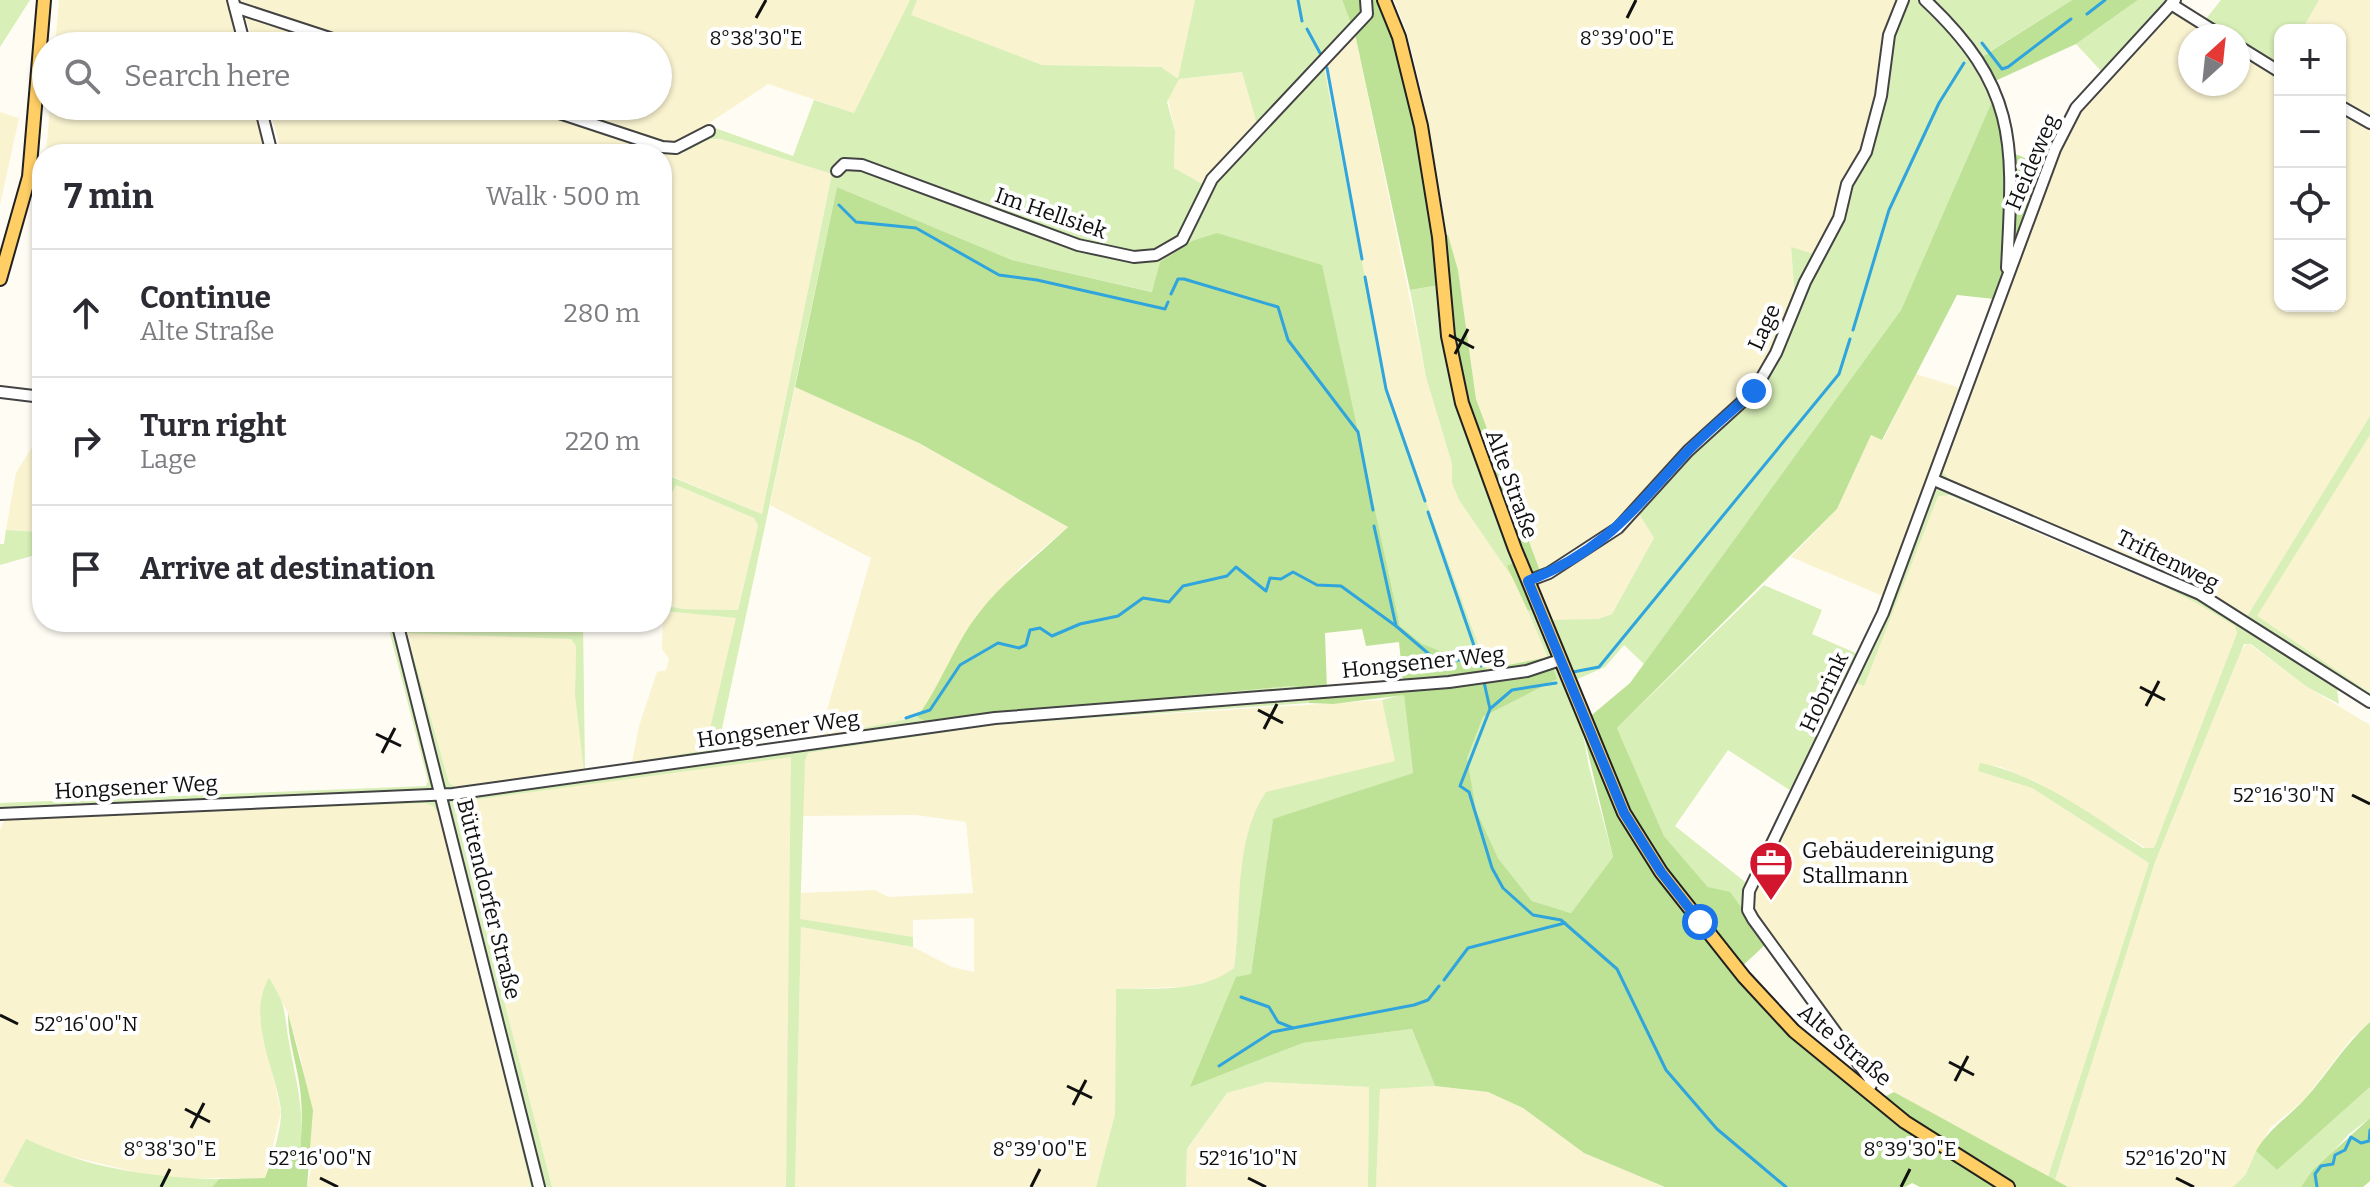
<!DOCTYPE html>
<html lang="en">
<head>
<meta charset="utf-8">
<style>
  :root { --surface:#fff; --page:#f2f2f3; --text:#2b2b33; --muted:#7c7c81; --line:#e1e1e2 }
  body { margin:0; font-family:Bitter,serif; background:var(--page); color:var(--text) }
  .controls { position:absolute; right:24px; top:24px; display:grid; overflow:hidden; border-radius:16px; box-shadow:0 2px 6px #0004 }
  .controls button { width:72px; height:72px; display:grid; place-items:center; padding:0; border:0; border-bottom:2px solid var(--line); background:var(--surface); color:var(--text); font:40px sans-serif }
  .compass { position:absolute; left:2178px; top:24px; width:72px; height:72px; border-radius:50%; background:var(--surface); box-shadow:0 2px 6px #0004; rotate:27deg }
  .stop { position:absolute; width:24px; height:24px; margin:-18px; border:6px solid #1a73e8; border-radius:50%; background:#fff }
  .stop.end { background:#1a73e8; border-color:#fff; box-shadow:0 2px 8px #0008 }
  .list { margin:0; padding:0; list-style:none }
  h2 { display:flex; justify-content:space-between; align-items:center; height:104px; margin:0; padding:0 32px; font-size:34px }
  h2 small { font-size:26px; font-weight:400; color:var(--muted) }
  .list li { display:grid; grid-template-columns:52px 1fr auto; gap:24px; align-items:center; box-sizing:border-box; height:128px; padding:0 32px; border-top:2px solid var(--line) }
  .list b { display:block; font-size:30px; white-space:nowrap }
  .list p { margin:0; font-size:26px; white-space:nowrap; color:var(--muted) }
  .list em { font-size:26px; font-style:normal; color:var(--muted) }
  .icon { flex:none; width:44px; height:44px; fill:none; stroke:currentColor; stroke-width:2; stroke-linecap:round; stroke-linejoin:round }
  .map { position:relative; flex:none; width:2370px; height:1187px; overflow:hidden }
  .search { position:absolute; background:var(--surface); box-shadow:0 2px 6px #0004; left:32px; top:32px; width:640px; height:88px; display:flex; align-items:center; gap:20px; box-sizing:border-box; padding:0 28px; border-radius:44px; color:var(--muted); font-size:30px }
  .panel { position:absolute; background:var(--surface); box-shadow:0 2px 6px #0004; left:32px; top:144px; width:640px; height:488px; border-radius:32px }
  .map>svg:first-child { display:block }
</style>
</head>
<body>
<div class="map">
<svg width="2370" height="1187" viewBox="0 0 2370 1187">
  <rect width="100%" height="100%" fill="#fffcf4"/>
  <g fill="#f9f3d0">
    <polygon points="59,0 226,0 238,46 55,46"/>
    <polygon points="241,0 910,0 854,113 768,84 676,145 546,106 658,106 658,46 362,46 254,11"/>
    <polygon points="917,0 1195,0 1179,79 1242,72 1258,128 1206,186 1174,168 1175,131 1161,67 1042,65 910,15"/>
    <polygon points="1394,0 1898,0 1864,152 1817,256 1791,248 1795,300 1772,350 1750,387 1684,448 1617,524 1601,537 1540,571 1476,399 1458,270 1446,229 1422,92 1406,30"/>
    <polygon points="2319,0 2370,0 2370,118 2340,100 2340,30 2302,30"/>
    <polygon points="2174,13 2214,36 2190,36 2190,84 2238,84 2238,50 2280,74 2280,306 2340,306 2340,109 2370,127 2370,416 2248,615 2243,616 2151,565 1950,481 1943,472 2055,164 2080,111 2151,33"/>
    <polygon points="245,15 344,46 254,46"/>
    <polygon points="1355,34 1426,377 1452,464 1452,483 1459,500 1514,580 1549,657 1487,669 1389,399 1324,68"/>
    <polygon points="50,106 254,106 267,154 46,154"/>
    <polygon points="269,106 528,106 663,150 683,154 703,140 721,139 832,174 762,514 662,472 662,154 282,154"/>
    <polygon points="0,112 19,118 0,205"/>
    <polygon points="1916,374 1961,388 1885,597 1791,557 1837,509 1871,435 1883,440"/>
    <polygon points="795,387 919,443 1068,527 1022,566 976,616 939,688 917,717 819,737 871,558 770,505"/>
    <polygon points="42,431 42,532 6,530 16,473"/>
    <polygon points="2370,435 2370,693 2256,616"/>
    <polygon points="676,485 754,518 758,526 738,610 683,609 662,605 662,514"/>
    <polygon points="1942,493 2196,600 2236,626 2237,633 2154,848 2149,850 2038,783 2001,767 1980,764 1978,771 2032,788 2149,863 2048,1177 1894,1092 1870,1066 1866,1070 1752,909 1753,892 1854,682 1864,685 1937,496"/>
    <polygon points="1639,514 1654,538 1612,614 1597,619 1551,621 1536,582 1553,576 1606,542"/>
    <polygon points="663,611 737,618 705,751 632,762 639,726 657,672 666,670 669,659 662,649"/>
    <polygon points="407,632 571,639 576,645 575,695 585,771 457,788 449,783"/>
    <polygon points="2248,643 2307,687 2370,725 2370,1022 2351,1039 2303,1101 2270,1128 2246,1174 2233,1187 2068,1187 2055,1180 2155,862 2242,649"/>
    <polygon points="1382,700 1396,761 1267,792 1243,861 1234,968 1221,978 1186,987 1116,989 1115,1114 1096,1187 795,1187 801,927 913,947 952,967 974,972 974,918 913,920 913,937 800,920 800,893 875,890 888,897 973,893 966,822 916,815 802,816 805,761 808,753 993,725"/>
    <polygon points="784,756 792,757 793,762 786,1187 552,1187 455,811 457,806 465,801"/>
    <polygon points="425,802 433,806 439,815 531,1187 307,1187 312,1166 301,1059 288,1013 269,979 260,1018 281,1112 265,1178 159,1178 53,1152 26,1139 3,1182 15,1187 0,1187 0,830 5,818"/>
    <polygon points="1267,1082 1369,1087 1368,1187 1186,1187 1187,1150 1227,1093"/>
    <polygon points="1435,1086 1488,1092 1523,1108 1584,1153 1665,1187 1376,1187 1380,1088"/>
  </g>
  <g fill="#d8efb7" fill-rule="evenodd">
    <polygon points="0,0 30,0 0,47"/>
    <path d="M910,0h7l-6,15 131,50 119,2 17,12 17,-79h147l13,34 -31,34 65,331 98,270 -66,-25 -21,-18 -79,-361 -129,-24 -32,21 -7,30 -141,-32 -175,-73 -120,565 102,-15 98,-20 9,5 365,-36 19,3 -1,14 -316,22 -185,28 -3,8 -5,158 113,18v10l-112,-20 -6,260h-9l5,-430 -326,44 -10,10 97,376h-21l-92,-372 -6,-9 -8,-3 -425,16v-16l426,-17 2,-5 -41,-159 102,4 1,-4h93l2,149 120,-21 31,-132 -73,-7 -1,-6 21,4 55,1 20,-84 -4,-8 -78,-33 -14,29v-12l10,-25 90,37 70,-340 -111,-35c-20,-3 -29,16 -47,14l-146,-47h18l118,38c20,2 32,-17 51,-16l78,28 21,-56 40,13zM1242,72l16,56 -52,58 -32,-18 1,-37 -8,-29 12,-23zM407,633l164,6 5,7 -1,49 9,76 -127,17 -8,-5z"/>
    <path d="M1898,0h174l-91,57 20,36 -8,6 -92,211 -257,354 -20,-19 -19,22 -32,14 16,86 24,90 -42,56 -39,-12 -34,-43 -22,-48 -10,-52 17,-41 74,-38 -29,-68 13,-3 -12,-33 72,-38 16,-13 67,-76 66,-61 22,-37 23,-50 -4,-53 26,8c23,-50 48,-100 60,-154 7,-33 1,-72 21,-101zM1639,514l15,24 -42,76 -14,5 -47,1 -15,-38c39,-14 72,-42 103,-68z"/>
    <path d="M2138,0h41l26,20 16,-20h98l-17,30h-22v44l-42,-24v-14h-24l-40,-23 -23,20 -71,78 -25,53 -112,308 7,9 201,84 92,51 5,-1 122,-199v19l-113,181 113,77v15l-33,-19 2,15 -32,-17 -56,-43h-7l-89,218 -100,318 -7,-3 101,-314 -117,-75 -54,-17 2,-8c60,12 112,53 163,85h11l83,-215 -2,-7c-88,-56 -190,-90 -286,-131l-11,1 -74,190 -10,-4 -55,114 -71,-46 -53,76 79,63 -2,20 5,12 -49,-34 -44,-51 -47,-108 147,-143 58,25 -10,24 46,20 27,-57 169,-458 21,-34 27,-33 -26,-28z"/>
    <polygon points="1447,284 1457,362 1525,557 1508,566 1514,580 1459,500 1452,483 1452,464 1426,377 1410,290"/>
    <polygon points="6,530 42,532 42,553 0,565 0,544 4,544"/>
    <path d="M1404,694l9,79 -140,47 -22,154 -60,112 112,-43 109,-14 23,57 -55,3 -4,98h-8l1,-100 -102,-5 -40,11 -40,56 -1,38h-90l19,-73 1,-125c39,-1 86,4 118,-21 8,-56 -1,-128 32,-176l129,-31 -13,-61z"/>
    <path d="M269,978c19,30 14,32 20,64 7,40 16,67 11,110l-26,1c3,-14 8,-31 7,-44 -6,-41 -35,-92 -12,-131z"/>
    <polygon points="2370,1087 2370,1118 2349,1134 2301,1187 2233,1187 2246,1174 2256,1151 2277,1170"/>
    <path d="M26,1139c60,29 127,39 193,40l-7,8h-197l-12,-5z"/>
  </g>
  <g fill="#bde295" fill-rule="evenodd">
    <polygon points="1342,0 1383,0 1396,39 1436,235 1448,235 1458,270 1476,399 1540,571 1529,575 1542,607 1528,611 1507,566 1524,558 1477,442 1457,362 1446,284 1410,290 1355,34"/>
    <polygon points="2072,0 2138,0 2076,44 1995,81 1980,58"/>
    <path d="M2001,93l12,60 31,13 -50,133 -37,-4 -75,145 -11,-5 -34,74 -220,219 47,108 44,51 22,5 37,51 -30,28 141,129 16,-8 174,95h-148l-8,-4 -7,4h-240l-81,-34 -61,-45 -35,-16 -53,-6 -23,-57 -109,14 -113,44 46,-110 15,-3 22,-155 140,-46 -9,-78 -71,9 -24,-1 1,-14 -19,-3 -365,36 -9,-5c24,-32 37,-72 61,-103 25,-33 60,-58 90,-87l-149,-84 -124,-56 42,-200 175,73 140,32 8,-30 32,-21 25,-8 105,32 78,361 22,18 65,25 62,-12 8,22 -74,38 -16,41 9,52 22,48 34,43 39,12 42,-56 -32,-133 49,-41 271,-373 92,-211zM1362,629l4,17 33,-4 4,40 -76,7 -2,-56z"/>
    <path d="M288,1013l25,97 -6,77h-95l7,-8 46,-1 9,-25 26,-1c2,-23 3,-47 -1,-70 -4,-24 -11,-44 -11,-69z"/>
    <path d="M2370,1022v65l-93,83 -21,-19c14,-23 30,-32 48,-51 23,-25 40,-55 66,-78z"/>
    <polygon points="2370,1118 2370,1181 2363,1187 2301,1187 2313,1170"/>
  </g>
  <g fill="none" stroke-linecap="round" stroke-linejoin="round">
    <g stroke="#30a4dd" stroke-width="3">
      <polyline points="1298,0 1302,21"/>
      <polyline points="2087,14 2105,0"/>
      <polyline points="1307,29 1320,53"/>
      <polyline points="1982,43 2002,69 2008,67 2071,19"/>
      <polyline points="1327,68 1362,259"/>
      <polyline points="839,205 856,222 916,228 999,275 1037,280 1165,309 1168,302"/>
      <polyline points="1365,277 1386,389 1425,501"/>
      <polyline points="1171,294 1178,279 1184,279 1278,307 1288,340 1358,432 1373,510"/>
      <polyline points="1853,330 1889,210 1939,103 1964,63"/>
      <polyline points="1428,512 1481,666"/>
      <polyline points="1374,526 1396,626 1436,660 1479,660"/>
      <polyline points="1573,672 1599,667 1839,374 1850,339"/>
      <polyline points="1484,682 1490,709 1460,786 1469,792 1492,868 1503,888 1533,915 1561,920 1617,969 1666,1070 1717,1129 1786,1187"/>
      <polyline points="1491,708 1512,690 1556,683"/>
      <polyline points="906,718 930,710 960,665 998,643 1019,648 1026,645 1030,630 1040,628 1052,636 1080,624 1118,616 1143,598 1169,602 1183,586 1227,576 1236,567 1266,591 1270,578 1281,579 1293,572 1317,585 1341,586 1396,626"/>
      <polyline points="1444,980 1468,948 1565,923"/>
      <polyline points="1241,997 1269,1007 1278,1022 1293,1028"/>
      <polyline points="1219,1066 1272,1032 1414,1005 1428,1000 1439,986"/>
      <polyline points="2317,1187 2315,1174 2321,1166 2333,1164 2335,1155 2345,1150 2351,1137 2361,1143 2369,1141 2370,1130"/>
    </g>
    <g stroke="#434343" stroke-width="14">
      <g id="minor">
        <polyline points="233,0 245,46"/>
        <path d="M1925,0c96,90 88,147 82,268"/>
        <polyline points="2171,4 2222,36"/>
        <polyline points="235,7 354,46"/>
        <polyline points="2238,46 2280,72"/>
        <polyline points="260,106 272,154"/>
        <polyline points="538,106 662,147 676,148 709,131"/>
        <polyline points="2340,106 2370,123"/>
        <polyline points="837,171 844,164 862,165 1078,245 1134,257 1156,255 1182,240 1212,179 1367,14 1366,0"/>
        <polyline points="0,392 42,397"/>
        <polyline points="1934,480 2200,594 2370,702"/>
        <polyline points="1528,581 1549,573 1618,528 1688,451 1754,391 1776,353 1805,282 1839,218 1847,184 1866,152 1881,96 1889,35 1903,0"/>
        <polyline points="397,622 539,1187"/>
        <polyline points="0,814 453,794 995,718 1449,682 1527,671 1560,660"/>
        <polyline points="1867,1091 1871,1085 1869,1078 1753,919 1748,910 1749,891 1883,613 2055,149 2076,108 2175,0"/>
      </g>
    </g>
    <g stroke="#212121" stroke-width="16">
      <g id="major">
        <polyline points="1384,0 1399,37 1421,126 1439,237 1448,336 1462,403 1515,549 1624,813 1661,872 1744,977 1794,1031 1905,1122 2008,1187"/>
        <polyline points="0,279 29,177 44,0"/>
      </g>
    </g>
    <use href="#minor" stroke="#fff" stroke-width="10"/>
    <use href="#major" stroke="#ffce64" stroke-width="12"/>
  </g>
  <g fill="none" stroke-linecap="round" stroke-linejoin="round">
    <path stroke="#1a73e8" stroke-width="10" d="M1700,922l-39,-50 -37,-59 -96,-232c76,-30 104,-70 157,-127 21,-22 46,-42 69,-63"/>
  </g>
  <path fill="none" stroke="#101010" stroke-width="3" d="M756,18l10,-18M1627,18l9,-18M1449,335l25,13M1455,354l13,-25M2140,687l25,13M2146,706l13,-25M1258,710l25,13M1264,729l13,-25M376,734l25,12M382,753l13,-25M2352,795l18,9M0,1015l18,9M1949,1062l25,13M1955,1081l13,-25M1067,1086l25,12M1073,1105l13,-25M185,1109l25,13M191,1128l13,-25M320,1178l18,9M1248,1178l18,9M2176,1178l18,9M161,1187l9,-18M1031,1187l9,-18M1901,1187l9,-18"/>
  <defs>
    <g id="office-pin" transform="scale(2.3)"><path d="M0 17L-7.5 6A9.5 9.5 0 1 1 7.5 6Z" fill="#d2162d" stroke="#fff"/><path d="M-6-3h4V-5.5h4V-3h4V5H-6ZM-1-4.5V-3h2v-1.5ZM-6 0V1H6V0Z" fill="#fff"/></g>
  </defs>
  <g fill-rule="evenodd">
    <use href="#office-pin" x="1771" y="863"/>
  </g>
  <g text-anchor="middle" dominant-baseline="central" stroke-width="8" stroke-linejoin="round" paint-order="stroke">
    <g font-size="22" fill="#101010" stroke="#fff">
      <text transform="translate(2032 162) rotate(-67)">Heideweg</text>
      <text transform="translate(1051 213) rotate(19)">Im Hellsiek</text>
      <text transform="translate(1764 327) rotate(-66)">Lage</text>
      <text transform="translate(1512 484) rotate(70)">Alte Straße</text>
      <text transform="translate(2168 560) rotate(26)">Triftenweg</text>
      <text transform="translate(1423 662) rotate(-6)">Hongsener Weg</text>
      <text transform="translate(1824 692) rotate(-65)">Hobrink</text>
      <text transform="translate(778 729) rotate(-8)">Hongsener Weg</text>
      <text transform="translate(136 787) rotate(-3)">Hongsener Weg</text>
      <text transform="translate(489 899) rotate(76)">Büttendorfer Straße</text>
      <text transform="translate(1845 1045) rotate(40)">Alte Straße</text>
    </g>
    <g font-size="22" fill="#101010" stroke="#fff" text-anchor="start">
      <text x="1802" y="850">Gebäudereinigung<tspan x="1802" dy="25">Stallmann</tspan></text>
    </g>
  </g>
  <g font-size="20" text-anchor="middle" fill="#101010" stroke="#fff" stroke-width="8" stroke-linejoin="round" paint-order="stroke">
    <text x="756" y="45">8°38'30"E</text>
    <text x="1627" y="45">8°39'00"E</text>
    <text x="2284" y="802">52°16'30"N</text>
    <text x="86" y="1031">52°16'00"N</text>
    <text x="170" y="1156">8°38'30"E</text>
    <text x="1040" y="1156">8°39'00"E</text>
    <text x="1910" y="1156">8°39'30"E</text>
    <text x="320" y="1165">52°16'00"N</text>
    <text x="1248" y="1165">52°16'10"N</text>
    <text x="2176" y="1165">52°16'20"N</text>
  </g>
</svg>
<div class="controls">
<button>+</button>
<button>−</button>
<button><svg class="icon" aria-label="locate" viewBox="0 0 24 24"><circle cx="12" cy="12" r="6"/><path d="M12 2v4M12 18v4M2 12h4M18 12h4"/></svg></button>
<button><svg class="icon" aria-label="layers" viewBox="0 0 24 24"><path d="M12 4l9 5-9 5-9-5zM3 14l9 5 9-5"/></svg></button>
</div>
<svg class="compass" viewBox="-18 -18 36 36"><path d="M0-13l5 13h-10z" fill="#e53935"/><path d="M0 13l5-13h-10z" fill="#7c7c81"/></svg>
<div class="stop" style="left:1700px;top:922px"></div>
<div class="stop end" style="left:1754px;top:391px"></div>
<div class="search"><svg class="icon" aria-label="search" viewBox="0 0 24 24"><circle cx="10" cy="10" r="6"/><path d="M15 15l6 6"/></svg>Search here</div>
<section class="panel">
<h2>7 min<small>Walk · 500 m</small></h2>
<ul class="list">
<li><svg class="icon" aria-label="ahead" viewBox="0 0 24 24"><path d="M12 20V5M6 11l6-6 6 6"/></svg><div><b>Continue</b><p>Alte Straße</p></div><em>280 m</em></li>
<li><svg class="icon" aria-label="right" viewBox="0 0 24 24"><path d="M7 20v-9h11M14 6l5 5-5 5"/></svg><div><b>Turn right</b><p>Lage</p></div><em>220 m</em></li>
<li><svg class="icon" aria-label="arrive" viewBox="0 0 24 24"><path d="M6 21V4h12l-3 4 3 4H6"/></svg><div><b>Arrive at destination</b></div></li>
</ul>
</section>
</div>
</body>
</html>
